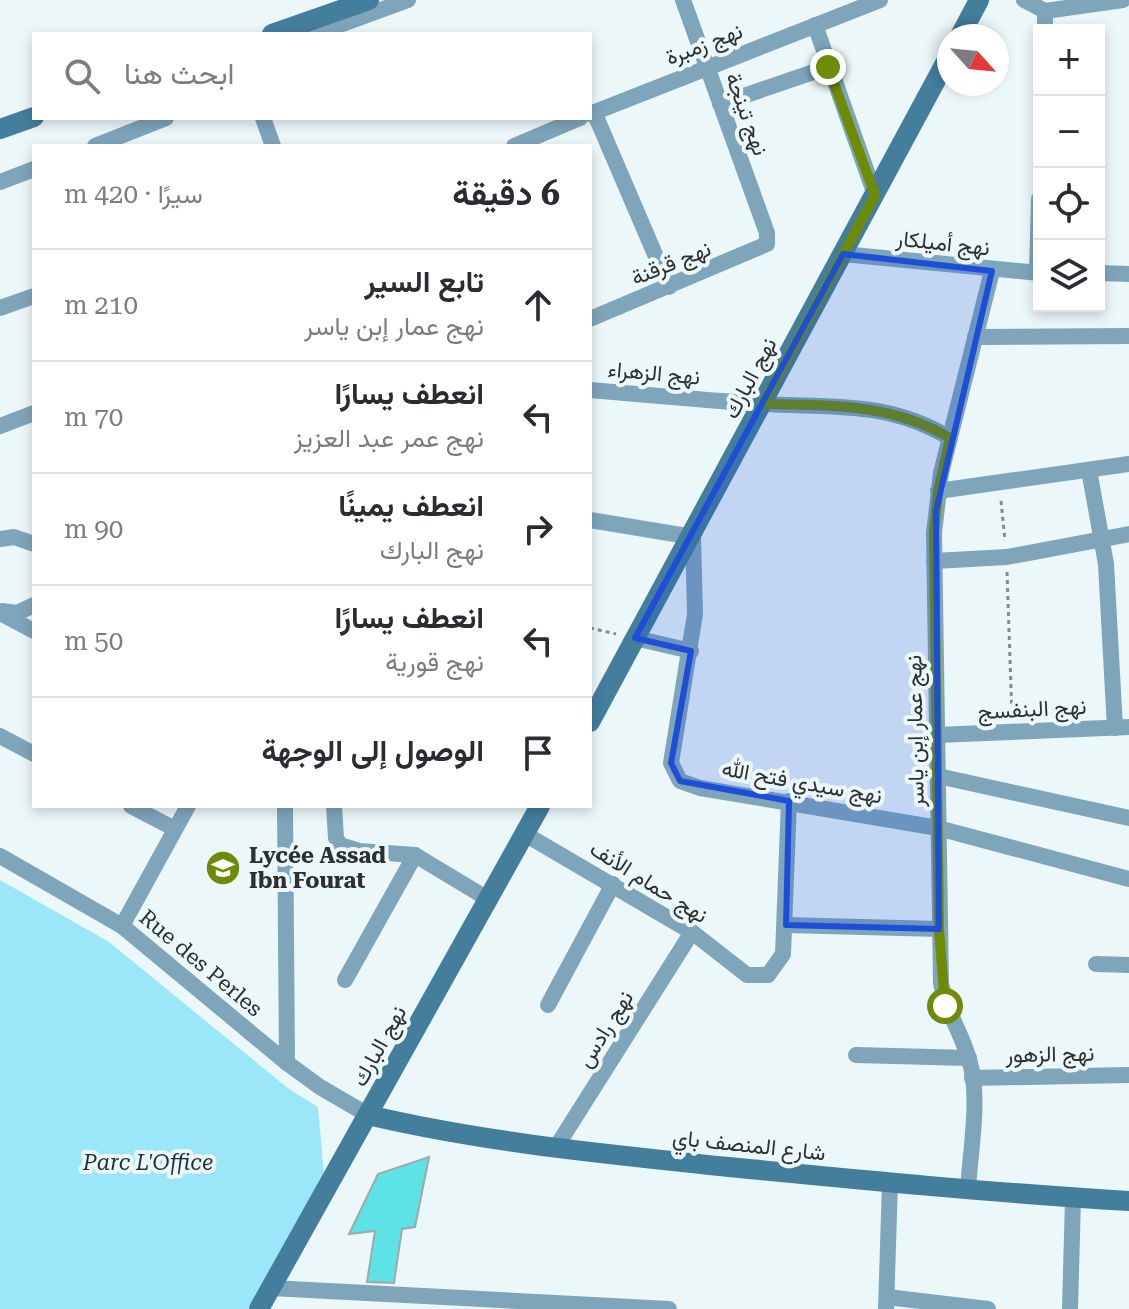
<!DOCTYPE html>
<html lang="ar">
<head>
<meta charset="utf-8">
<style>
  :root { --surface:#fff; --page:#f2f2f3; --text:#2b2b33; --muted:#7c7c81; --line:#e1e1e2 }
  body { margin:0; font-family:"Roboto Serif",Vazirmatn,serif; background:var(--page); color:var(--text); direction:rtl }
  .controls { position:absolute; right:24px; top:24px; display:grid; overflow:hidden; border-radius:0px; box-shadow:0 4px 12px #0003 }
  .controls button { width:72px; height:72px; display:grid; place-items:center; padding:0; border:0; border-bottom:2px solid var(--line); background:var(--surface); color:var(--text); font:40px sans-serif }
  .compass { position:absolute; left:937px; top:24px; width:72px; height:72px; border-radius:50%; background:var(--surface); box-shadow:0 4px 12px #0003; rotate:117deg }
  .stop { position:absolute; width:24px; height:24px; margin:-18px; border:6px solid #6e8b06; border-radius:50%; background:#fff }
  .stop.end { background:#6e8b06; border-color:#fff; box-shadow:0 2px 8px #0008 }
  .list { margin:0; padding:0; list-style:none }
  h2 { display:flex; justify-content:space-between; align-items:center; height:104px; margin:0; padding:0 32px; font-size:34px }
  h2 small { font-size:26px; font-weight:400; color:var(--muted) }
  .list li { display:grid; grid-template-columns:52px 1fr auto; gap:24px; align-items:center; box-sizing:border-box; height:112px; padding:0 32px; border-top:2px solid var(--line) }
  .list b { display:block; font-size:30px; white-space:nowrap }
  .list p { margin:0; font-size:26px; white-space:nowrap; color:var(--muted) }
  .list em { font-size:26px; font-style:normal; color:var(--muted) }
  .icon { flex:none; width:44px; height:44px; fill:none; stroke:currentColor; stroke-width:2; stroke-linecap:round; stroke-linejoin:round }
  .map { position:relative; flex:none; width:1129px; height:1309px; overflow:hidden; direction:ltr }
  .search { position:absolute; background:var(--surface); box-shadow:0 4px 12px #0003; left:32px; top:32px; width:560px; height:88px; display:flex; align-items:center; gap:20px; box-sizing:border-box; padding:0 28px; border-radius:0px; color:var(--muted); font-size:30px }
  .panel { position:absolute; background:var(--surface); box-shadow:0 4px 12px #0003; left:32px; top:144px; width:560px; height:664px; border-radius:0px; direction:rtl }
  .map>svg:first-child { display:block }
</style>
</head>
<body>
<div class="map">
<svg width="1129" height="1309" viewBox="0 0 1129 1309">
  <rect width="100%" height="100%" fill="#ecf7f9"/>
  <polygon fill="#9be6f8" points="0,880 109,942 289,1089 318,1107 324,1175 248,1309 0,1309"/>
  <polygon fill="#5de2e5" stroke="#9ea9a9" stroke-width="2" points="429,1157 415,1227 402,1229 394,1283 367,1282 375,1231 349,1234 378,1174"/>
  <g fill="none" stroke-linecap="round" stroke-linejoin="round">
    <g stroke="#848b8c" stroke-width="3" stroke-dasharray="4 4" stroke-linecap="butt">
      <polyline points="1001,501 1005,541"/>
      <polyline points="1007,572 1012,717"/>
      <polyline points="590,628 616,634"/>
    </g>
    <g stroke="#7fa5bb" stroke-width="16">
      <polyline points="1024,0 1045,11 1123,0"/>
      <polyline points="815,25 875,195"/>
      <polyline points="1045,30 1045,11"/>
      <polyline points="315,34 408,0"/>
      <polyline points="720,104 828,67"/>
      <polyline points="594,112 669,287"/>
      <polyline points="590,114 880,0"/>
      <polyline points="263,118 273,146"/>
      <polyline points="95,146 166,118"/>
      <polyline points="514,146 580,118"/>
      <polyline points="0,182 34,169"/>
      <polyline points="843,254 1039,273"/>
      <polyline points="1037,273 1039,199"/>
      <polyline points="1099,273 1129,274"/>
      <polyline points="0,308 34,296"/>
      <polyline points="590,319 767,244 767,233 683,0"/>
      <polyline points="975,337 1129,336"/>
      <path d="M590,390c57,5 114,10 171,14 70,4 126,-4 189,34"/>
      <polyline points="0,426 34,413"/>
      <polyline points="1089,470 1106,564 1115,728"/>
      <polyline points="938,491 1129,464"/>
      <polyline points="590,520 693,537 695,614 671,763 680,781 700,788 938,828 1129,879"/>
      <polyline points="0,539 14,537 34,544"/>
      <polyline points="934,561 1007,557 1129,534"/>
      <polyline points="2,611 17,613 34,605"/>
      <polyline points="0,613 34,631"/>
      <polyline points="635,638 691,651"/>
      <polyline points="937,735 1129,727"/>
      <polyline points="0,736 34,754"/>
      <polyline points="938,776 1129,818"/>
      <polyline points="131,806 175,829"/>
      <polyline points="285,806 287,1063"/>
      <polyline points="334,806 336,838 340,845 359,851 415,855 488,899"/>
      <polyline points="523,833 692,932 747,975 768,975 783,954 789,801"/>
      <polyline points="0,856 122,926 287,1063 320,1087 368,1115"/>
      <polyline points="786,925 939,929"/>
      <polyline points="122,926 188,806"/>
      <polyline points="1096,964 1129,965"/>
      <polyline points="345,980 415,855"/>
      <polyline points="548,1005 613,884"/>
      <polyline points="856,1055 969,1058"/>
      <polyline points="972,1078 1129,1075"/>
      <polyline points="555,1149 692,932"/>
      <path d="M968,1190c2,-40 13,-92 1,-131 -8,-27 -23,-48 -28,-76l-7,-450 7,-60 51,-202"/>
      <polyline points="271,1288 669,1309"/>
      <polyline points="887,1297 988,1309"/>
      <polyline points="886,1309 890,1183"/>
      <polyline points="1070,1309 1073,1198"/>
    </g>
    <g stroke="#437e9d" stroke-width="20">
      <polyline points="272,34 369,0"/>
      <polyline points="960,36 979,0"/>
      <polyline points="0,129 34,117"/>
      <polyline points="590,722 949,56"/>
      <path d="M368,1115c119,28 239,39 361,52 133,13 266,26 400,34"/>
      <polyline points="259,1309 540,806"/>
    </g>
  </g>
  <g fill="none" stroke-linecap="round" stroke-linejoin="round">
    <path stroke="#6e8b06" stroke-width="10" d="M828,67l47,128 -112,209c66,1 128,-1 187,34l-12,53 -4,42 5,396 6,77"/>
  </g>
  <path fill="#1d4ed8" fill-opacity="0.2" stroke="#1d4ed8" stroke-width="6" stroke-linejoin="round" d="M843,254l149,17 -56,240 3,418 -153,-4 3,-124 -109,-20 -9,-18 20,-112 -56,-13z"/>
  <defs>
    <g id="school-disc" transform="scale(1.8)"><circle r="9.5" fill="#6e8b06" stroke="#ecf7f9"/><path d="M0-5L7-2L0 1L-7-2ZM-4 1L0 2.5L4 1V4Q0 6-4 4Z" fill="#fff"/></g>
  </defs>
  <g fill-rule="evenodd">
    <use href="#school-disc" x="223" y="868"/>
  </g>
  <g text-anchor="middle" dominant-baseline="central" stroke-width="8" stroke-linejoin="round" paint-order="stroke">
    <g font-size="22" fill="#2c3031" stroke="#ecf7f9">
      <text transform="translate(704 44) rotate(-21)">نهج زمبرة</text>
      <text transform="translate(747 114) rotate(70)">نهج تينجة</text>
      <text transform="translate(943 243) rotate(6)">نهج أميلكار</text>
      <text transform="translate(671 263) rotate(-22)">نهج قرقنة</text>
      <text transform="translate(654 373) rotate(5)">نهج الزهراء</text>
      <text transform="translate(750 378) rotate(-62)">نهج البارك</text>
      <text transform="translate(1032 709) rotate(-3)">نهج البنفسج</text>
      <text transform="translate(915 731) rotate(-91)">نهج عمار إبن ياسر</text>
      <text transform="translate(802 782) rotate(10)">نهج سيدي فتح الله</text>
      <text transform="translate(649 882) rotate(32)">نهج حمام الأنف</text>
      <text transform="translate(201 963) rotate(40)">Rue des Perles</text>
      <text transform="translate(605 1029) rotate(-58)">نهج رادس</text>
      <text transform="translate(379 1046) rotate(-61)">نهج البارك</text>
      <text transform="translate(1050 1054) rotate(-1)">نهج الزهور</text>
      <text transform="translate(749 1145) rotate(6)">شارع المنصف باي</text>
    </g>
    <g font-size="22" font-weight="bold" fill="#2c3031" stroke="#ecf7f9" text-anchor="start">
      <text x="249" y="855">Lycée Assad<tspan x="249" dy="25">Ibn Fourat</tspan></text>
    </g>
    <g font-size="22" font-style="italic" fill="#1e3339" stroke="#ecf7f9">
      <text x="148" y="1162">Parc L'Office</text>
    </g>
  </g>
</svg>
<div class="controls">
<button>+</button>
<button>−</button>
<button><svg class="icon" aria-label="locate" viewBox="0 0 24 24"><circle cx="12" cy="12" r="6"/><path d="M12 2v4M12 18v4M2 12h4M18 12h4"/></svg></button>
<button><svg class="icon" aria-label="layers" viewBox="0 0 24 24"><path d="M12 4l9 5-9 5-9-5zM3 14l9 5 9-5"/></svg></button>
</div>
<svg class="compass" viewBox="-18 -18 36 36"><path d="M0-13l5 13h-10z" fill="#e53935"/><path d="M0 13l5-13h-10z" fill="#7c7c81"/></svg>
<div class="stop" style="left:945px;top:1006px"></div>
<div class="stop end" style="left:828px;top:67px"></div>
<div class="search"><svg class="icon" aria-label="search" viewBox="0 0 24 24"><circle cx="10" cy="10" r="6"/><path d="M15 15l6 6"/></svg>ابحث هنا</div>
<section class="panel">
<h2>6 دقيقة<small>سيرًا · 420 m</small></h2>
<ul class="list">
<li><svg class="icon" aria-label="ahead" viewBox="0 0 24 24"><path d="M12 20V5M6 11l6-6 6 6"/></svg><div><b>تابع السير</b><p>نهج عمار إبن ياسر</p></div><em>210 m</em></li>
<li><svg class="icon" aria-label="left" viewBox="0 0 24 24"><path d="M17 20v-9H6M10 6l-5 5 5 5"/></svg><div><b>انعطف يسارًا</b><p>نهج عمر عبد العزيز</p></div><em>70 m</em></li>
<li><svg class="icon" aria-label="right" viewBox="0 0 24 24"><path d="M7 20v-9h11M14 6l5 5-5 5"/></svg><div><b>انعطف يمينًا</b><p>نهج البارك</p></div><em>90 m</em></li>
<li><svg class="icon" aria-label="left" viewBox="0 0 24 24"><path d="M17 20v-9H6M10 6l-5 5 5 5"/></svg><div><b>انعطف يسارًا</b><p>نهج قورية</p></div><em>50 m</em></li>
<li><svg class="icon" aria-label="arrive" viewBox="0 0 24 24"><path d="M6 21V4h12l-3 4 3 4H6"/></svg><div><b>الوصول إلى الوجهة</b></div></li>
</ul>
</section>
</div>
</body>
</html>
